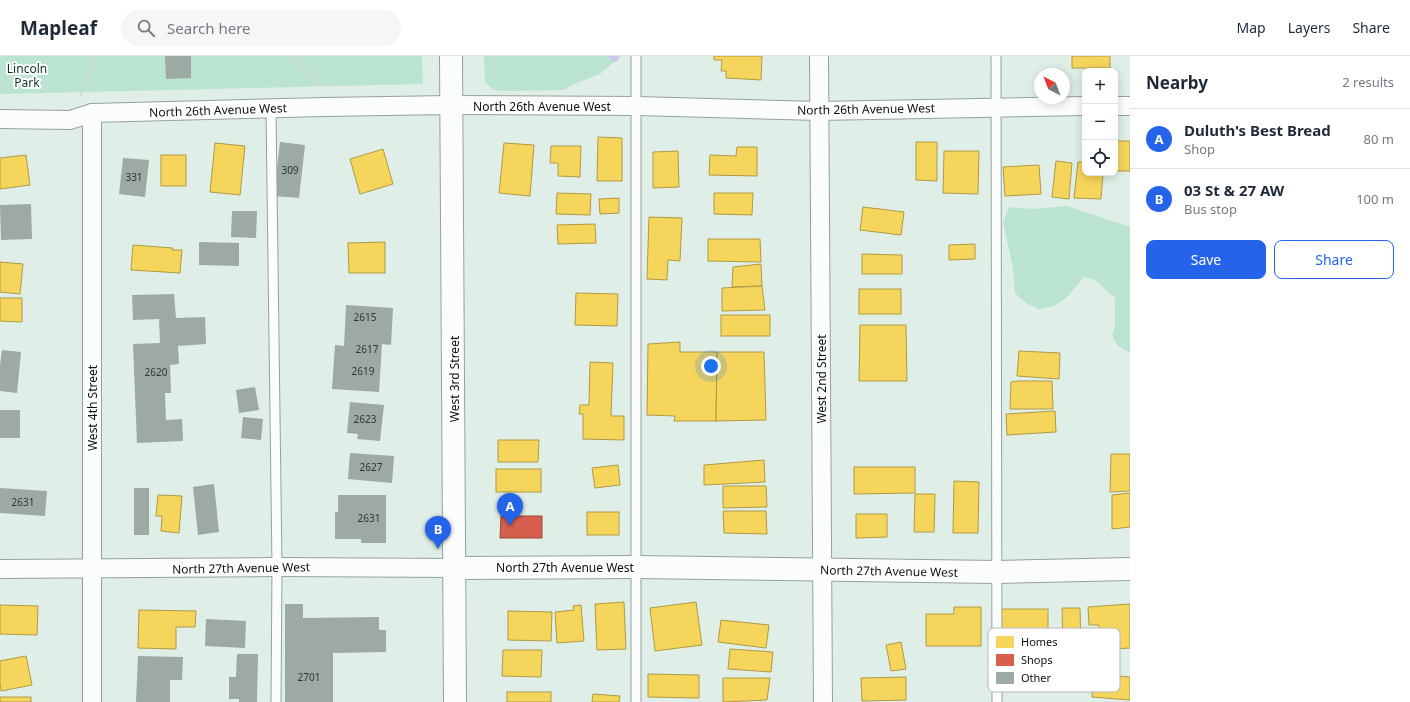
<!DOCTYPE html>
<html lang="en">
<head>
<meta charset="utf-8">
<style>
  :root { --surface:#fff; --page:#f6f6f7; --text:#1f2937; --muted:#747a83; --line:#e0e1e3; --accent:#2563eb }
  body { margin:0; font-family:"Noto Sans",sans-serif; background:var(--page); color:var(--text) }
  .controls { position:absolute; right:12px; top:12px; display:grid; overflow:hidden; border-radius:8px; box-shadow:0 2px 10px #0003 }
  .controls button { width:36px; height:36px; display:grid; place-items:center; padding:0; border:0; border-bottom:1px solid var(--line); background:var(--surface); color:var(--text); font:20px sans-serif }
  .compass { position:absolute; left:1034px; top:12px; width:36px; height:36px; border-radius:50%; background:var(--surface); box-shadow:0 2px 10px #0003; rotate:318deg }
  .you { position:absolute; left:711px; top:310px; width:14px; height:14px; margin:-10px; border:3px solid #fff; border-radius:50%; background:#1a73e8; box-shadow:0 0 0 6px #1a73e833 }
  .badge { display:grid; place-items:center; width:26px; height:26px; border-radius:50%; background:var(--accent); color:#fff; font-size:13px; font-weight:700 }
  .pin { position:absolute; translate:-50% -33px; filter:drop-shadow(0 1px 2px #0008) }
  .pin::after { content:''; position:absolute; top:21px; width:14px; height:12px; background:inherit; clip-path:polygon(0 0,100% 0,50% 100%) }
  .list { margin:0; padding:0; list-style:none }
  h2 { display:flex; justify-content:space-between; align-items:center; height:52px; margin:0; padding:0 16px; font-size:17px }
  h2 small { font-size:13px; font-weight:400; color:var(--muted) }
  .list li { display:grid; grid-template-columns:26px 1fr auto; gap:12px; align-items:center; box-sizing:border-box; height:60px; padding:0 16px; border-top:1px solid var(--line) }
  .list b { display:block; font-size:15px; white-space:nowrap }
  .list p { margin:0; font-size:13px; white-space:nowrap; color:var(--muted) }
  .list em { font-size:13px; font-style:normal; color:var(--muted) }
  .actions { display:flex; gap:8px; padding:12px 16px }
  .actions a { flex:1; padding:9px 0; border:1px solid var(--accent); border-radius:8px; text-align:center; font-size:14px; color:var(--accent) }
  .actions .main { background:var(--accent); color:#fff }
  .icon { flex:none; width:22px; height:22px; fill:none; stroke:currentColor; stroke-width:2; stroke-linecap:round; stroke-linejoin:round }
  .map { position:relative; flex:none; width:1130px; height:646px; overflow:hidden }
  header { display:flex; align-items:center; gap:24px; box-sizing:border-box; height:56px; padding:0 20px; background:var(--surface); border-bottom:1px solid var(--line) }
  header strong { font-size:19px }
  nav { display:flex; gap:22px; margin-inline-start:auto; font-size:14px }
  .search { width:280px; height:36px; background:var(--page); display:flex; align-items:center; gap:10px; box-sizing:border-box; padding:0 14px; border-radius:22px; color:var(--muted); font-size:15px }
  main { display:flex }
  aside { flex:1; background:var(--surface) }
  .map>svg:first-child { display:block }
</style>
</head>
<body>
<header>
<strong>Mapleaf</strong>
<div class="search"><svg class="icon" aria-label="search" viewBox="0 0 24 24"><circle cx="10" cy="10" r="6"/><path d="M15 15l6 6"/></svg>Search here</div>
<nav><a>Map</a><a>Layers</a><a>Share</a></nav>
</header>
<main>
<div class="map">
<svg width="1130" height="646" viewBox="0 0 1130 646">
  <rect width="100%" height="100%" fill="#dfefe7"/>
  <g fill="#bae4cf">
    <polygon points="0,0 422,0 423,28 0,38"/>
    <polygon points="484,0 621,0 600,18 574,28 564,34 501,35 492,33 485,26"/>
    <polygon points="1067,150 1130,171 1130,296 1128,296 1117,289 1112,279 1115,272 1115,242 1095,224 1084,221 1067,241 1054,250 1039,253 1026,247 1015,237 1013,212 1003,166 1009,151 1033,153"/>
  </g>
  <g fill="#f6d55c" stroke="#af9a44">
    <polygon points="714,0 762,0 761,24 726,22 726,15 721,15 722,4 714,4"/>
    <rect x="1072" y="0" width="38" height="12"/>
    <polygon points="598,81 622,82 622,125 597,125"/>
    <rect x="1115" y="85" width="15" height="30"/>
    <polygon points="916,86 937,86 937,125 916,124"/>
    <polygon points="215,87 245,90 240,139 210,136"/>
    <polygon points="504,87 534,89 530,140 499,137"/>
    <polygon points="551,90 581,90 580,121 558,120 558,107 550,107"/>
    <polygon points="737,91 757,91 757,120 709,119 710,99 736,100"/>
    <polygon points="383,93 393,128 360,138 350,103"/>
    <polygon points="678,95 679,131 653,132 653,96"/>
    <polygon points="944,95 979,95 978,138 943,137"/>
    <polygon points="26,99 30,129 0,133 0,102"/>
    <rect x="161" y="99" width="25" height="31"/>
    <polygon points="1056,105 1072,107 1069,143 1052,141"/>
    <polygon points="1078,106 1085,106 1085,117 1103,117 1101,143 1074,142"/>
    <polygon points="1039,109 1041,138 1005,140 1003,111"/>
    <polygon points="557,137 591,138 590,159 556,158"/>
    <polygon points="714,137 753,137 752,159 714,158"/>
    <polygon points="619,142 619,157 600,158 599,143"/>
    <polygon points="863,151 904,156 901,179 860,174"/>
    <polygon points="649,161 682,162 680,205 668,204 667,224 647,223"/>
    <polygon points="595,168 596,187 558,188 557,169"/>
    <polygon points="708,183 760,183 761,206 708,205"/>
    <polygon points="385,186 385,217 349,217 348,187"/>
    <polygon points="975,188 975,203 949,204 949,189"/>
    <polygon points="133,189 173,192 172,194 182,194 180,217 131,214"/>
    <polygon points="862,198 902,199 902,218 862,218"/>
    <polygon points="0,206 23,208 20,238 0,236"/>
    <polygon points="761,208 762,230 732,231 733,211"/>
    <polygon points="762,230 765,254 722,255 722,232"/>
    <rect x="859" y="233" width="42" height="25"/>
    <polygon points="576,237 618,238 617,270 575,269"/>
    <polygon points="0,242 22,242 22,266 0,265"/>
    <rect x="721" y="259" width="49" height="21"/>
    <polygon points="860,269 906,269 907,325 859,325"/>
    <polygon points="680,286 680,296 717,296 716,365 674,365 675,360 647,359 648,288"/>
    <polygon points="1019,295 1060,297 1059,323 1017,320"/>
    <polygon points="717,296 764,296 766,364 716,365"/>
    <polygon points="590,306 613,307 611,360 624,360 624,384 583,383 583,358 579,358 580,349 589,349"/>
    <polygon points="1016,325 1052,325 1053,353 1010,353 1011,326"/>
    <polygon points="1055,355 1056,376 1007,379 1006,358"/>
    <polygon points="498,384 539,384 538,406 498,406"/>
    <polygon points="1111,398 1130,398 1130,435 1110,436"/>
    <polygon points="764,404 765,426 704,429 704,409"/>
    <polygon points="618,409 620,429 595,432 592,412"/>
    <polygon points="854,411 915,411 915,437 854,438"/>
    <rect x="496" y="413" width="45" height="23"/>
    <polygon points="954,425 979,426 978,477 953,477"/>
    <polygon points="723,430 766,430 767,451 723,452"/>
    <polygon points="1130,437 1130,471 1112,473 1112,439"/>
    <polygon points="915,438 935,438 934,476 914,476"/>
    <polygon points="158,439 182,440 179,477 161,475 162,460 156,460"/>
    <polygon points="723,455 766,455 767,478 724,477"/>
    <rect x="587" y="456" width="32" height="23"/>
    <polygon points="856,458 887,458 887,481 856,482"/>
    <polygon points="624,546 626,593 597,594 595,548"/>
    <polygon points="696,546 702,589 655,595 650,552"/>
    <polygon points="1130,548 1130,592 1100,594 1099,569 1089,569 1088,551"/>
    <polygon points="0,549 38,550 37,579 0,578"/>
    <polygon points="581,549 584,585 557,587 555,556 574,554 573,550"/>
    <polygon points="954,551 981,551 981,590 926,590 926,558 954,558"/>
    <polygon points="1062,552 1080,552 1081,592 1063,592"/>
    <rect x="1000" y="553" width="48" height="40"/>
    <polygon points="139,554 196,555 195,571 176,571 176,593 138,592"/>
    <polygon points="508,555 552,556 551,585 508,584"/>
    <polygon points="721,564 769,569 766,592 718,586"/>
    <polygon points="901,586 906,613 891,615 886,589"/>
    <polygon points="730,593 773,596 771,616 728,613"/>
    <polygon points="503,594 542,594 541,621 502,620"/>
    <polygon points="26,600 32,629 1,635 0,628 0,605"/>
    <polygon points="648,618 699,619 699,642 648,641"/>
    <polygon points="1093,618 1130,621 1130,644 1092,641"/>
    <polygon points="906,621 906,644 862,645 861,622"/>
    <polygon points="723,622 770,622 767,644 723,646"/>
    <rect x="507" y="636" width="44" height="10"/>
    <polygon points="593,638 620,640 619,646 592,646"/>
    <rect x="0" y="641" width="31" height="5"/>
  </g>
  <polygon fill="#d6604d" stroke="#98483a" points="501,460 542,460 542,482 500,482"/>
  <g fill="none" stroke-linecap="round" stroke-linejoin="round">
    <polyline stroke="#ccc4ef" stroke-width="6" points="612,0 615,3"/>
  </g>
  <g fill="#9da9a3">
    <polygon points="165,0 191,0 191,22 166,23"/>
    <polygon points="280,86 305,89 299,142 274,140"/>
    <polygon points="123,102 149,104 145,141 119,138"/>
    <polygon points="31,148 32,183 1,184 0,149"/>
    <polygon points="232,155 257,155 256,182 231,181"/>
    <polygon points="199,186 239,187 239,210 199,209"/>
    <polygon points="174,238 176,262 205,261 206,288 178,290 179,308 170,309 171,337 165,337 166,364 182,363 183,385 137,387 133,288 160,287 159,263 133,264 132,239"/>
    <polygon points="346,249 393,252 391,289 382,288 379,336 332,333 335,289 344,290"/>
    <polygon points="2,294 21,296 17,337 0,335 0,309"/>
    <polygon points="255,331 259,354 239,357 236,334"/>
    <polygon points="350,346 384,349 380,385 357,383 358,378 347,377"/>
    <rect x="0" y="354" width="20" height="28"/>
    <polygon points="243,361 263,363 261,384 241,382"/>
    <polygon points="350,397 394,400 392,427 348,423"/>
    <polygon points="214,428 219,476 198,479 193,431"/>
    <polygon points="0,432 47,435 45,460 0,457"/>
    <rect x="134" y="432" width="15" height="47"/>
    <polygon points="338,439 386,439 386,487 361,487 361,483 335,483 335,456 338,456"/>
    <polygon points="285,548 303,548 303,562 379,561 379,574 386,574 386,596 333,597 333,646 285,646"/>
    <polygon points="206,563 246,565 245,592 205,590"/>
    <polygon points="237,598 258,598 257,646 239,646 239,643 229,643 229,621 236,621"/>
    <polygon points="138,600 183,601 182,624 170,624 170,646 136,646"/>
  </g>
  <g fill="none" stroke-linecap="round" stroke-linejoin="round">
    <g stroke="#96a19c" stroke-width="11">
      <g id="service">
        <polyline points="996,0 997,646"/>
        <polyline points="271,53 277,511 276,646"/>
        <polyline points="636,646 636,0"/>
      </g>
    </g>
    <g stroke="#96a19c" stroke-width="20">
      <g id="minor">
        <polyline points="819,0 823,646"/>
        <polyline points="1115,50 1130,50"/>
        <polyline points="0,63 70,64 92,57 323,51 451,49 637,50 819,55 1085,50"/>
        <polyline points="0,513 277,511 455,512"/>
        <polyline points="92,646 92,57"/>
      </g>
    </g>
    <g stroke="#96a19c" stroke-width="24">
      <polyline id="tertiary" points="455,512 636,511 997,516 1130,513"/>
    </g>
    <g stroke="#96a19c" stroke-width="24">
      <polyline id="secondary" points="451,0 455,646"/>
    </g>
    <g stroke="#d6dad8" stroke-width="2.5" stroke-dasharray="4 2" stroke-linecap="butt">
      <polyline points="291,0 296,7 324,31"/>
      <polyline points="80,40 95,4 93,0"/>
    </g>
    <use href="#service" stroke="#fafdfb" stroke-width="9"/>
    <use href="#minor" stroke="#fafdfb" stroke-width="18"/>
    <use href="#tertiary" stroke="#fafdfb" stroke-width="22"/>
    <use href="#secondary" stroke="#fafdfb" stroke-width="22"/>
  </g>
  <g text-anchor="middle" dominant-baseline="central" stroke-width="4" stroke-linejoin="round" paint-order="stroke">
    <g font-size="10" fill="#2d3732">
      <text x="290" y="114">309</text>
      <text x="134" y="121">331</text>
      <text x="365" y="261">2615</text>
      <text x="367" y="293">2617</text>
      <text x="363" y="315">2619</text>
      <text x="156" y="316">2620</text>
      <text x="365" y="363">2623</text>
      <text x="371" y="411">2627</text>
      <text x="23" y="446">2631</text>
      <text x="369" y="462">2631</text>
      <text x="309" y="621">2701</text>
    </g>
    <g font-size="12" fill="#0e3223" stroke="#fff">
      <text x="27" y="12">Lincoln<tspan x="27" dy="14">Park</tspan></text>
    </g>
    <g font-size="12" fill="#08110c" stroke="#fff">
      <text x="542" y="50">North 26th Avenue West</text>
      <text transform="translate(866 53) rotate(-1)">North 26th Avenue West</text>
      <text transform="translate(218 54) rotate(-2)">North 26th Avenue West</text>
      <text transform="translate(454 323) rotate(-90)">West 3rd Street</text>
      <text transform="translate(821 323) rotate(-90)">West 2nd Street</text>
      <text transform="translate(92 352) rotate(-90)">West 4th Street</text>
      <text x="565" y="511">North 27th Avenue West</text>
      <text transform="translate(241 512) rotate(-1)">North 27th Avenue West</text>
      <text transform="translate(889 515) rotate(1)">North 27th Avenue West</text>
    </g>
  </g>
  <rect x="988" y="572" width="132" height="64" rx="6" fill="#fff" stroke="#b5b8b6" stroke-width="1"/>
  <rect x="996" y="580" width="18" height="12" fill="#f6d55c"/>
  <rect x="996" y="598" width="18" height="12" fill="#d6604d"/>
  <rect x="996" y="616" width="18" height="12" fill="#9da9a3"/>
  <g font-size="11" fill="#08110c">
    <text x="1021" y="590">Homes</text>
    <text x="1021" y="608">Shops</text>
    <text x="1021" y="626">Other</text>
  </g>
</svg>
<div class="controls">
<button>+</button>
<button>−</button>
<button><svg class="icon" aria-label="locate" viewBox="0 0 24 24"><circle cx="12" cy="12" r="6"/><path d="M12 2v4M12 18v4M2 12h4M18 12h4"/></svg></button>
</div>
<svg class="compass" viewBox="-18 -18 36 36"><path d="M0-13l5 13h-10z" fill="#e53935"/><path d="M0 13l5-13h-10z" fill="#747a83"/></svg>
<div class="you"></div>
<div class="pin badge" style="left:510px;top:470px">A</div>
<div class="pin badge" style="left:438px;top:493px">B</div>
</div>
<aside>
<h2>Nearby<small>2 results</small></h2>
<ul class="list">
<li><span class="badge">A</span><div><b>Duluth's Best Bread</b><p>Shop</p></div><em>80 m</em></li>
<li><span class="badge">B</span><div><b>03 St &amp; 27 AW</b><p>Bus stop</p></div><em>100 m</em></li>
</ul>
<div class="actions"><a class="main">Save</a><a>Share</a></div>
</aside>
</main>
</body>
</html>
